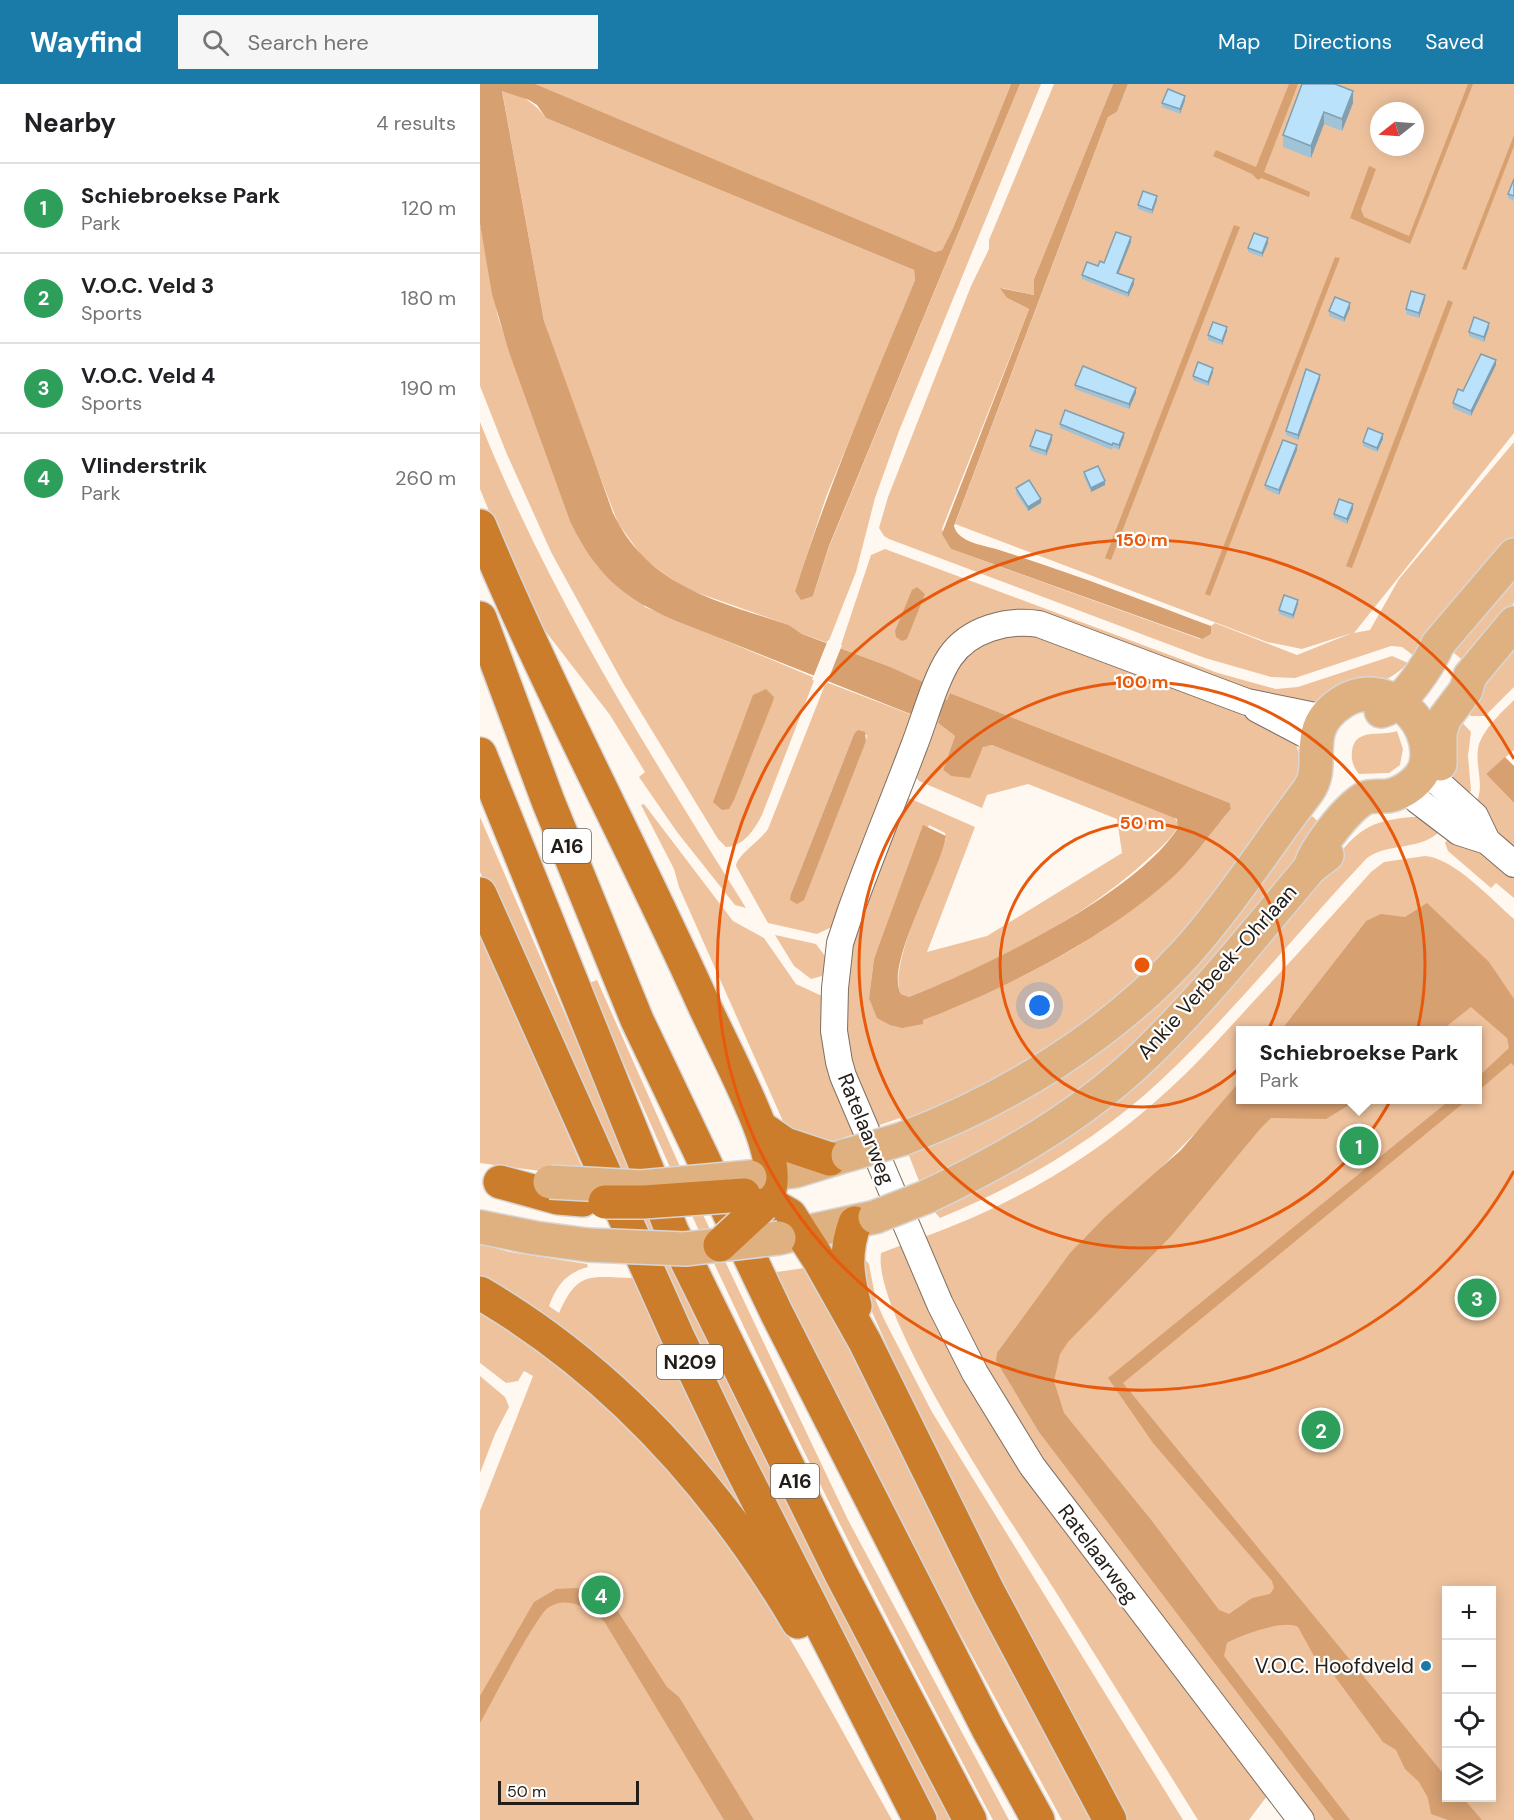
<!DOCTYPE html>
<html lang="en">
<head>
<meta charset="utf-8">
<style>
  :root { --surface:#fff; --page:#f6f6f6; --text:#202124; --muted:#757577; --line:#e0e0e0; --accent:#1a7ba8 }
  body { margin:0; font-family:"DM Sans",sans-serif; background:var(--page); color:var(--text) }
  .controls { position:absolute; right:18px; bottom:18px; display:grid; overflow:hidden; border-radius:0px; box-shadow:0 3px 15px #0003 }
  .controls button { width:54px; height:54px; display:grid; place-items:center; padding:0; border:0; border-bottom:2px solid var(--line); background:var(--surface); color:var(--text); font:30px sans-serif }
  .compass { position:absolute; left:890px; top:18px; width:54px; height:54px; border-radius:50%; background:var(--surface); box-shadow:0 3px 15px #0003; rotate:253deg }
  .scale { position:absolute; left:18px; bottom:15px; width:141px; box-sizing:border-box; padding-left:6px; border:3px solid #231d17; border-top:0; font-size:16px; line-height:21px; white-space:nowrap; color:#231d17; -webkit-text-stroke:4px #fff; paint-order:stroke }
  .you { position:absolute; left:560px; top:922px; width:21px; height:21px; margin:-15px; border:4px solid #fff; border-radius:50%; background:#1a73e8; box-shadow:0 0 0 9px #1a73e833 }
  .badge { display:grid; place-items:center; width:39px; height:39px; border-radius:50%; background:var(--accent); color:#fff; font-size:20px; font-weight:700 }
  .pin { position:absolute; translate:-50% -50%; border:3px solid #fff; box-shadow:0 2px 6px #0006 }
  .popup { position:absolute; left:756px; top:942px; width:246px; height:78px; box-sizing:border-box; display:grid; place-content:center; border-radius:0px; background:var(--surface); filter:drop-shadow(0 2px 4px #0005); font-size:20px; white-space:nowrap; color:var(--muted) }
  .popup b { font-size:22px; color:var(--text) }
  .popup::after { content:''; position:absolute; left:50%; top:100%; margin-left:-12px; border:12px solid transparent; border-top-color:var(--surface) }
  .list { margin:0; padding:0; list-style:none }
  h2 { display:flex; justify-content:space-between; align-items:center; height:78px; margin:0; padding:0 24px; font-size:26px }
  h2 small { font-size:20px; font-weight:400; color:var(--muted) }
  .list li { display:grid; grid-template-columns:39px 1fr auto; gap:18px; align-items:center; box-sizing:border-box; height:90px; padding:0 24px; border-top:2px solid var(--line) }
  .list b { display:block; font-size:22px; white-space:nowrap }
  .list p { margin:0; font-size:20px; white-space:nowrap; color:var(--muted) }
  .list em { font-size:20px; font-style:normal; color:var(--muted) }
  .icon { flex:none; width:33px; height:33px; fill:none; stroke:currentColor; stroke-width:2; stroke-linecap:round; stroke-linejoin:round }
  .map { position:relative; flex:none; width:1034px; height:1736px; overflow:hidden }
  header { display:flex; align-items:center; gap:36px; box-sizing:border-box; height:84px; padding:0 30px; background:var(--accent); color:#fff }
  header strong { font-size:28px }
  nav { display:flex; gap:33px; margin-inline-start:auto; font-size:21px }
  .search { width:420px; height:54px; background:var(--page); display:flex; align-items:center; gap:15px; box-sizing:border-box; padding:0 21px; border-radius:0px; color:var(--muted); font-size:22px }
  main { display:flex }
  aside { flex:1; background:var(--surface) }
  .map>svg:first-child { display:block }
</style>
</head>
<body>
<header>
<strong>Wayfind</strong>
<div class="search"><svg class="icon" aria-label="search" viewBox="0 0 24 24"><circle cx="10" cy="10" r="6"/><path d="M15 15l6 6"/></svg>Search here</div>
<nav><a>Map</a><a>Directions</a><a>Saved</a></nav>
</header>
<main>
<aside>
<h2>Nearby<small>4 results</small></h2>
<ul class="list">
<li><span class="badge" style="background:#2e9e5b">1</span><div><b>Schiebroekse Park</b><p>Park</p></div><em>120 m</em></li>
<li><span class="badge" style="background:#2e9e5b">2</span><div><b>V.O.C. Veld 3</b><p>Sports</p></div><em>180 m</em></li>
<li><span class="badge" style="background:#2e9e5b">3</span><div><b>V.O.C. Veld 4</b><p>Sports</p></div><em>190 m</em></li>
<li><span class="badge" style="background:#2e9e5b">4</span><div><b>Vlinderstrik</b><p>Park</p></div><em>260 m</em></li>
</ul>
</aside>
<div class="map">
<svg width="1034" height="1736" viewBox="0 0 1034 1736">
  <rect width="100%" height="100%" fill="#fff8f1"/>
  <g fill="#eec29d" fill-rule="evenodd">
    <polygon points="53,0 531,0 473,144 462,166 455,168"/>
    <path d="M540,0h21l-142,347 -24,67 -19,74 -28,71 -26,-9 -13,-9 -105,-37 -40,-29 -26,-36 -45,-116 -29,-86 -42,-231c18,3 33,13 44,28l368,152 1,10 -89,217 -31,94 18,5 16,-49z"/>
    <path d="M574,0h59l-79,195v16l-32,-7 5,10 22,11 -87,220 9,20 249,90 11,-5v-8l4,-3 82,32 55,-22 -50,16 -35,-7 -312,-118 153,-407 9,-5 11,-28h386v349l-160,200 16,-3 29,-51 115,-137v99l-100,115 -12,-9 -11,-1 -96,32 -24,-1 -66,-19 -316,-119 -5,-3 -5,-8 9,-31 83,-211 18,-37v-9zM899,27h36v36h-36z"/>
    <path d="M0,140l18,93 30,86 117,204 170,71 -53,137c-8,15 -18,31 -36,32l-8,-8 -95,-156 -72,-131 -45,-100 -26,-66z"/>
    <path d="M0,338c69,173 168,329 266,486l-11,-3 -58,-73 -38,-55 6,-5 -35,-57 -67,-87 -23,-41 -40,-98z"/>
    <path d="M405,465l333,124 58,16 22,-2 94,-31 16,7c-23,25 -79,42 -112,40l-294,-86 -75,75 -39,-26 -48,-18 31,-93z"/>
    <polygon points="1034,489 1034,519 985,578 969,565"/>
    <path d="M551,548l173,64 86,43 6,5 8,27 -79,120 -85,91 -137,100 -101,40 -2,-4 -26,9 -27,-74 -1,-99 57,-155h8l64,28 -48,125 60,-16 135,-83 -5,-34 -89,-35 -41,11 -5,13 -63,-27 -6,-8 23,-58 5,2 -3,6 17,13 -12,34 8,6 29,-24 4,-6 8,-1 182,72 5,7c-6,14 -19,24 -30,34 -67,62 -156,106 -240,139l-8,-3c-14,-23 34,-128 45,-155l-1,-6 -16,-8 -55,134 -5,39 53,22c86,-32 185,-82 252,-145 22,-20 38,-44 57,-66l-1,-6 -280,-110 -3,7 -5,-2 18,-36 27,-22z"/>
    <polygon points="1034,551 1034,603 1005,632 991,632 981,624"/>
    <path d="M346,598l86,33 -76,210 -19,9 -49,-11 -32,-57c1,-11 24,-25 32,-37zM374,650l13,1 -1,6 -75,153z"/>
    <path d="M1034,616v50l-28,24 28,29v45l-41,-41c15,-19 0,-41 6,-63 6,-17 23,-32 35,-44z"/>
    <polygon points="977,633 991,648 988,672 991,706 989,713 972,694 970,685"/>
    <path d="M917,647l6,18 -3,16 -11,8 -30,1c-6,-7 -8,-14 -7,-23 3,-24 29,-14 45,-20z"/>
    <polygon points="164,720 253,837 284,854 316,900 342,912 375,1050 359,1055 360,1059 344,1061 306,1044 199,803 194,785 161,721"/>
    <polygon points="832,732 848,746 792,815 616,1001 441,1102 426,1064 519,1023 799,772"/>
    <polygon points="0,733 163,1111 475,1736 452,1736 330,1504 0,788"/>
    <path d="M931,733h7l21,15c-20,19 -49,10 -72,26 -70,74 -133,154 -207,223 -63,59 -140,104 -220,137l-7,-8 69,-38 335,-316c25,-30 37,-35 74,-39z"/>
    <polygon points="972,749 1034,792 1034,814 1016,799 1011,804 968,767 965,759"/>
    <path d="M945,772c29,2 67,44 89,63v901h-202l-304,-407 -87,-175c85,-30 168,-77 235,-137 35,-30 65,-64 96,-98 40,-43 80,-87 119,-131l13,-10zM886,837l-60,109h172v70h-233l-226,299 -23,-38 157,-185 56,-57 31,-38v-51h41zM966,1506h46v208h-46z"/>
    <polygon points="0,843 106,1093 0,1079"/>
    <polygon points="295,851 336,860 348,876 342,892 331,895 314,882"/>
    <path d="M117,896l80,180 171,360 161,300h-16c-146,-273 -282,-551 -404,-837z"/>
    <path d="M0,1160l30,8 77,12 1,3c-22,6 -31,18 -39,39l10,7c19,-43 31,-36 74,-35l137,282 -290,-275z"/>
    <path d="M422,1161l61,131 52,85 252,335 -18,24h-51c-48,-77 -96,-154 -144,-231 -39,-62 -182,-272 -173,-336z"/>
    <polygon points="383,1173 389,1180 396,1217 404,1235 452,1328 703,1736 648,1736 529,1511 430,1313 388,1219"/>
    <polygon points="331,1183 503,1531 621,1736 582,1736 439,1475 290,1189"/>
    <path d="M0,1227c64,43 127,89 180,146 96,106 162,239 232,363h-412v-309l53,-135 -9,-5 -6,10 -12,2 -26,-20z"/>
    <polygon points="0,1292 25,1313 29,1323 15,1350 0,1389"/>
  </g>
  <g fill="#d7a071">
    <path d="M0,0h55l400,168 7,-2 11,-22 58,-144h9l-191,462 -16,50 -12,4 -6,-9c34,-106 77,-207 120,-311l-1,-10 -368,-152 -9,-13 -8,-5 -27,-9 42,230 69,192c36,75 105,88 176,112l13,9 86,32 37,17 -2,8 24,9 3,-7 280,110 1,6c-19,22 -35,46 -56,66 -65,61 -170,114 -252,145v4l-21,4 -12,-3 -13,-7 -8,-20 5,-39 49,-134 23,11c-5,33 -62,130 -45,158l8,3c74,-29 226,-102 269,-169l-1,-9 -185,-74 -9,2 -13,31 -19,-2 -8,-6 12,-34 -17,-13 2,-6 -24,-10 -3,8 -239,-95c-53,-23 -79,-47 -104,-99l-61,-169 -17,-58 -12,-70z"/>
    <path d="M633,0h15l-11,28 -9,5 -154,409c4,16 28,19 42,23 73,23 144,50 215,77v8l-9,5 -251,-90 -9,-15 87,-225 -22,-11 -7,-10 34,7v-16z"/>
    <polygon points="809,0 818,0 784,88 830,108 829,113 781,94 778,96 772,90 733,72 736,66 776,83"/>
    <polygon points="988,0 993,0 930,160 870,134 889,82 896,85 881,125 884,133 929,152"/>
    <polygon points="1034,51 1034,62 986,186 982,185"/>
    <polygon points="754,141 760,143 631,476 625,474"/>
    <polygon points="855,173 860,174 730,512 725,510"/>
    <polygon points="968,216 973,218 872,484 866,482"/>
    <polygon points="437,503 445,510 427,555 422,557 416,553 415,547 432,506"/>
    <polygon points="286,605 294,613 293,617 254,716 249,725 242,726 233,718 273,611"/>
    <polygon points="378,646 385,648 386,657 324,816 317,820 310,816 311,810 374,650"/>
    <polygon points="1025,673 1034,682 1034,719 1006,690"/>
    <polygon points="947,819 1009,878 1034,915 1034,982 1031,979 998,1007 998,993 1029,964 1027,954 991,923 962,946 801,946 886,837 901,830 925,833"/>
    <path d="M760,997v19h117l-31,19 -55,-1 -11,11 -88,106 -104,107 -8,12 -6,27 10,32 88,108 67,89 10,4 23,-16 18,-4 4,-6 -2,-7 -119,-138 -45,-65 342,-278h17l-344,283 323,394v21h17l19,22h-34l-17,-6 -3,-16 -9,-16 -14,-13 -9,-19 -13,-8 -50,-68 -19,-18 -16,-29c-13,-8 -58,8 -71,16l-3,13 126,164h-16l-295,-388 -43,-71 1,-8 73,-100 35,-36 76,-67z"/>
    <path d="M96,1504l21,6 16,10 54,83 12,10 75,123h-30l-120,-199c-15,-12 -35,-26 -55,-14 -13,8 -58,97 -69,116v-27l54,-94 22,-13z"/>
  </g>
  <polygon fill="#fff8f1" points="348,556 362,561 346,601 332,596"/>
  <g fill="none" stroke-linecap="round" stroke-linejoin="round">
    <g stroke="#7f6f61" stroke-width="28">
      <g id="minor">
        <polyline points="777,625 836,656"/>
        <polyline points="954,695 995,732 1007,757"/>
        <polyline points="937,716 979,748 1007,757 1034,780"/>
        <path d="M821,1736l-269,-354 -57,-93 -35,-69 -97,-228 -4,-14 -5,-31 1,-43 5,-45 10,-30c20,-56 43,-111 64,-167 10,-25 21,-67 36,-89 19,-28 58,-38 89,-33l208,78 78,16"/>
      </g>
    </g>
    <g stroke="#d7d6d5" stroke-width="36">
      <g id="major">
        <path d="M901,627c21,-4 49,-48 57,-67l76,-89"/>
        <polyline points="960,680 960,649 964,635 986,606 990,592 1034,539"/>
        <path d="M422,1055c104,-39 207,-102 283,-185 45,-50 82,-109 123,-163 20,-27 -9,-60 33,-88 41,-28 94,15 85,61 -4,16 -22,29 -38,32 -8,1 -16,-1 -23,2 -17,9 -51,52 -55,70"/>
        <polyline points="270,1093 315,1087 367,1071"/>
        <path d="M446,1113c77,-36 156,-81 218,-141 60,-58 112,-124 166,-188l17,-13"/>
        <polyline points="0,1143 55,1154 108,1161"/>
        <polyline points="299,1154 395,1133"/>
      </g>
    </g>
    <g stroke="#d7d6d5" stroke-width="36">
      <g id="highway">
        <path d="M0,442c67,162 151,317 223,477 19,41 41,82 57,124 8,22 19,58 3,78"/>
        <polyline points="0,534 68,717 157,936 297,1230 508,1645 558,1736"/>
        <polyline points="0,670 192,1147 360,1488 490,1736"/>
        <polyline points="0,810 197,1251 251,1364 440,1736"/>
        <polyline points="280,1043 305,1060 350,1075"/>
        <polyline points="20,1098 78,1114 103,1116"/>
        <polyline points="265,1112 279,1113 310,1131 339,1176 385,1258 509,1509 630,1736"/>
        <path d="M375,1139c-11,30 -8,53 0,83"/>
        <path d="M0,1209c135,79 239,196 318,329"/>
      </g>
    </g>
    <use href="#minor" stroke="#fff" stroke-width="26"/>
    <use href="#major" stroke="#e0b180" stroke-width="33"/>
    <use href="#highway" stroke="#cc7d2c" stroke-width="33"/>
    <g stroke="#d7d6d5" stroke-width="36" stroke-linecap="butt">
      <g id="major-bridge">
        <polyline points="368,1071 422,1055"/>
        <polyline points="70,1098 161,1103 270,1093"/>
        <polyline points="395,1133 446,1113"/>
        <polyline points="108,1161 205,1165 299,1154"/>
      </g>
    </g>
    <g stroke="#d7d6d5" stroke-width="36" stroke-linecap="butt">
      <g id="highway-bridge">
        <polyline points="125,1118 164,1118 264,1111"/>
        <polyline points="240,1161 283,1121"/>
      </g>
    </g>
    <use href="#major-bridge" stroke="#e0b180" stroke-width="33"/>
    <use href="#highway-bridge" stroke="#cc7d2c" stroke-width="33"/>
  </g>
  <g fill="#a0c3d8">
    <polygon points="822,0 873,19 862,47 844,40 831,74 803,63 803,51"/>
    <polygon points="705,16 700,30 682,23 682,19"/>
    <polygon points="1034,95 1034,117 1028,114 1028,110"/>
    <polygon points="677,116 672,130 658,125 658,121"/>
    <polygon points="651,158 638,190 654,200 648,213 602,195 602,191 624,179"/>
    <polygon points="788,159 782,173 768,168 768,164"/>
    <polygon points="945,215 939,234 926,230 926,225"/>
    <polygon points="870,224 864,238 849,232 849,227"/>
    <polygon points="1009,243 1004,258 989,252 989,248"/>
    <polygon points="747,247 742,261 728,256 728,251"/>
    <polygon points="1016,281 991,332 973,324 973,319 983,307"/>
    <polygon points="733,288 728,302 713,296 713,292"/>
    <polygon points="840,295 818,356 806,351 806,347"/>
    <polygon points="595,301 656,309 649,325 595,305"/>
    <polygon points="580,340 644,353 639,366 633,363 632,366 580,344"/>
    <polygon points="903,355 897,368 883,362 883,358"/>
    <polygon points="572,356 566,372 550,366 550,362"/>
    <polygon points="817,366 799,411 785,405 785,401"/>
    <polygon points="604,388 625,401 611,408 604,393"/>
    <polygon points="536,404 561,419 548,427 536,409"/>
    <polygon points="873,425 867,440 854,434 854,430"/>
    <polygon points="818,520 813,535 799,530 799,526"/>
  </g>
  <g fill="#829fb0">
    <polygon points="873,7 873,19 862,47 862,35"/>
    <polygon points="705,12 705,16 700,30 700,25"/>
    <polygon points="844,28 844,40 831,74 831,62"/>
    <polygon points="677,112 677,116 672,130 672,126"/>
    <polygon points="651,153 651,158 637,193 637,189"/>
    <polygon points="788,154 788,159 782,173 782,169"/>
    <polygon points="654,195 654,200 648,213 648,209"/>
    <polygon points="945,211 945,215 939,234 939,229"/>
    <polygon points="870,219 870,224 864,238 864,234"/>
    <polygon points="1009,239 1009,243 1004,258 1004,253"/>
    <polygon points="747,243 747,247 742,261 742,257"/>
    <polygon points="1016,276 1016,281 991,332 991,327"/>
    <polygon points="733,284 733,288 728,302 728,298"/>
    <polygon points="840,291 840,295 818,356 818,351"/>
    <polygon points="656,304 656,309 649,325 649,320"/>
    <polygon points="644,349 644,353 639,366 639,361"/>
    <polygon points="903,350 903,355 897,368 897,364"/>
    <polygon points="572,351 572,356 566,372 566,367"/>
    <polygon points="817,361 817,366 799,411 799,406"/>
    <polygon points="625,397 625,401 611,408 611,404"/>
    <polygon points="561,415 561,419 548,427 548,423"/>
    <polygon points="873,420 873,425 867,440 867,435"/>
    <polygon points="818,516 818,520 813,535 813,531"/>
  </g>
  <g fill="#bae3fb" stroke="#829fb0" stroke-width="1.5">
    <polygon points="822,0 855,0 873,7 862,35 844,28 831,62 803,51"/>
    <polygon points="688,5 705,12 700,25 682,19"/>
    <polygon points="1034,95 1034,112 1028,110"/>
    <polygon points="663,107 677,112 672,126 658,121"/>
    <polygon points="636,148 651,153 637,189 654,195 648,209 602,191 607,178 618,182 620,177 624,179"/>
    <polygon points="774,149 788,154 782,169 768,164"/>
    <polygon points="931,207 945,211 939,229 926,225"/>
    <polygon points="855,213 870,219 864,234 849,227"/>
    <polygon points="994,233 1009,239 1004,253 989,248"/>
    <polygon points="733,238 747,243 742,257 728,251"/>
    <polygon points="1001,270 1016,276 991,327 973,319 978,305 983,307"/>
    <polygon points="718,278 733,284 728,298 713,292"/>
    <polygon points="603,282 656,304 649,320 595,301"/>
    <polygon points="826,285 840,291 818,351 806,347"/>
    <polygon points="585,326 644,349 639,361 633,359 632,361 580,340"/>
    <polygon points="888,344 903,350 897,364 883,358"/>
    <polygon points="556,346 572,351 566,367 550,362"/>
    <polygon points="803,356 817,361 799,406 785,401"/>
    <polygon points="618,382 625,397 611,404 604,388"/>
    <polygon points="549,396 561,415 548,423 536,404"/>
    <polygon points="859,415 873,420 867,435 854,430"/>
    <polygon points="804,511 818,516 813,531 799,526"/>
  </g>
  <g fill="none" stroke="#e8590c" stroke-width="3">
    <circle cx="662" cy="881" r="142"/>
    <circle cx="662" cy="881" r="283"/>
    <path d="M1034 1087A425 425 0 1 1 1034 675"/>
  </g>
  <circle fill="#1a7ba8" stroke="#fff" stroke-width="2" cx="946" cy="1582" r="6"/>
  <g text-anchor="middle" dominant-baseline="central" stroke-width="4.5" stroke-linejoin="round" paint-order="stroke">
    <g fill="#fff" stroke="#65615d" stroke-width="1.5">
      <rect x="63" y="745" width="48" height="34" rx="4.5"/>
      <rect x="177" y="1261" width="66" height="34" rx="4.5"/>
      <rect x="291" y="1380" width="48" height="34" rx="4.5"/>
    </g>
    <g font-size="20" font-weight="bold" fill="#231d17">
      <text x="87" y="762">A16</text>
      <text x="210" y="1278">N209</text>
      <text x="315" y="1397">A16</text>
    </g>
    <g font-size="21" fill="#231d17" stroke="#fff">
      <text transform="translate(737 888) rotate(-48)">Ankie Verbeek-Ohrlaan</text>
      <text transform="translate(386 1045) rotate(68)">Ratelaarweg</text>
      <text transform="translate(618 1470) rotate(53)">Ratelaarweg</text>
    </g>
    <g font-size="21" fill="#231d17" stroke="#fff" text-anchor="end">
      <text x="934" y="1582">V.O.C. Hoofdveld</text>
    </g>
  </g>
  <circle cx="662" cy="881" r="9" fill="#e8590c" stroke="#fff" stroke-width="3"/>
  <g font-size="18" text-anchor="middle" font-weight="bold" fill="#e8590c" stroke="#fff" stroke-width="4.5" stroke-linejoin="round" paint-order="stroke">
    <text x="662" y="462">150 m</text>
    <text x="662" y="604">100 m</text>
    <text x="662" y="745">50 m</text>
  </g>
</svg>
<div class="controls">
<button>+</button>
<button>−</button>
<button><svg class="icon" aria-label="locate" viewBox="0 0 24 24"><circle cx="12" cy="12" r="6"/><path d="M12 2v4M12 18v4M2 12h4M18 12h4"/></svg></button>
<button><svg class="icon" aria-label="layers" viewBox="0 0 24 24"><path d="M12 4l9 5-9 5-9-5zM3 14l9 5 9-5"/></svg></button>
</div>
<svg class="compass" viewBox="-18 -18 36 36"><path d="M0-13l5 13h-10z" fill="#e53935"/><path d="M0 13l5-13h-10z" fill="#757577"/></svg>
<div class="scale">50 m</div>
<div class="you"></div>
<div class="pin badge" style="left:879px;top:1062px;background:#2e9e5b">1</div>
<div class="popup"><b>Schiebroekse Park</b>Park</div>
<div class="pin badge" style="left:841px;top:1346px;background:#2e9e5b">2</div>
<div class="pin badge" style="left:997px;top:1214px;background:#2e9e5b">3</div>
<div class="pin badge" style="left:121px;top:1511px;background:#2e9e5b">4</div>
</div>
</main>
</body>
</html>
